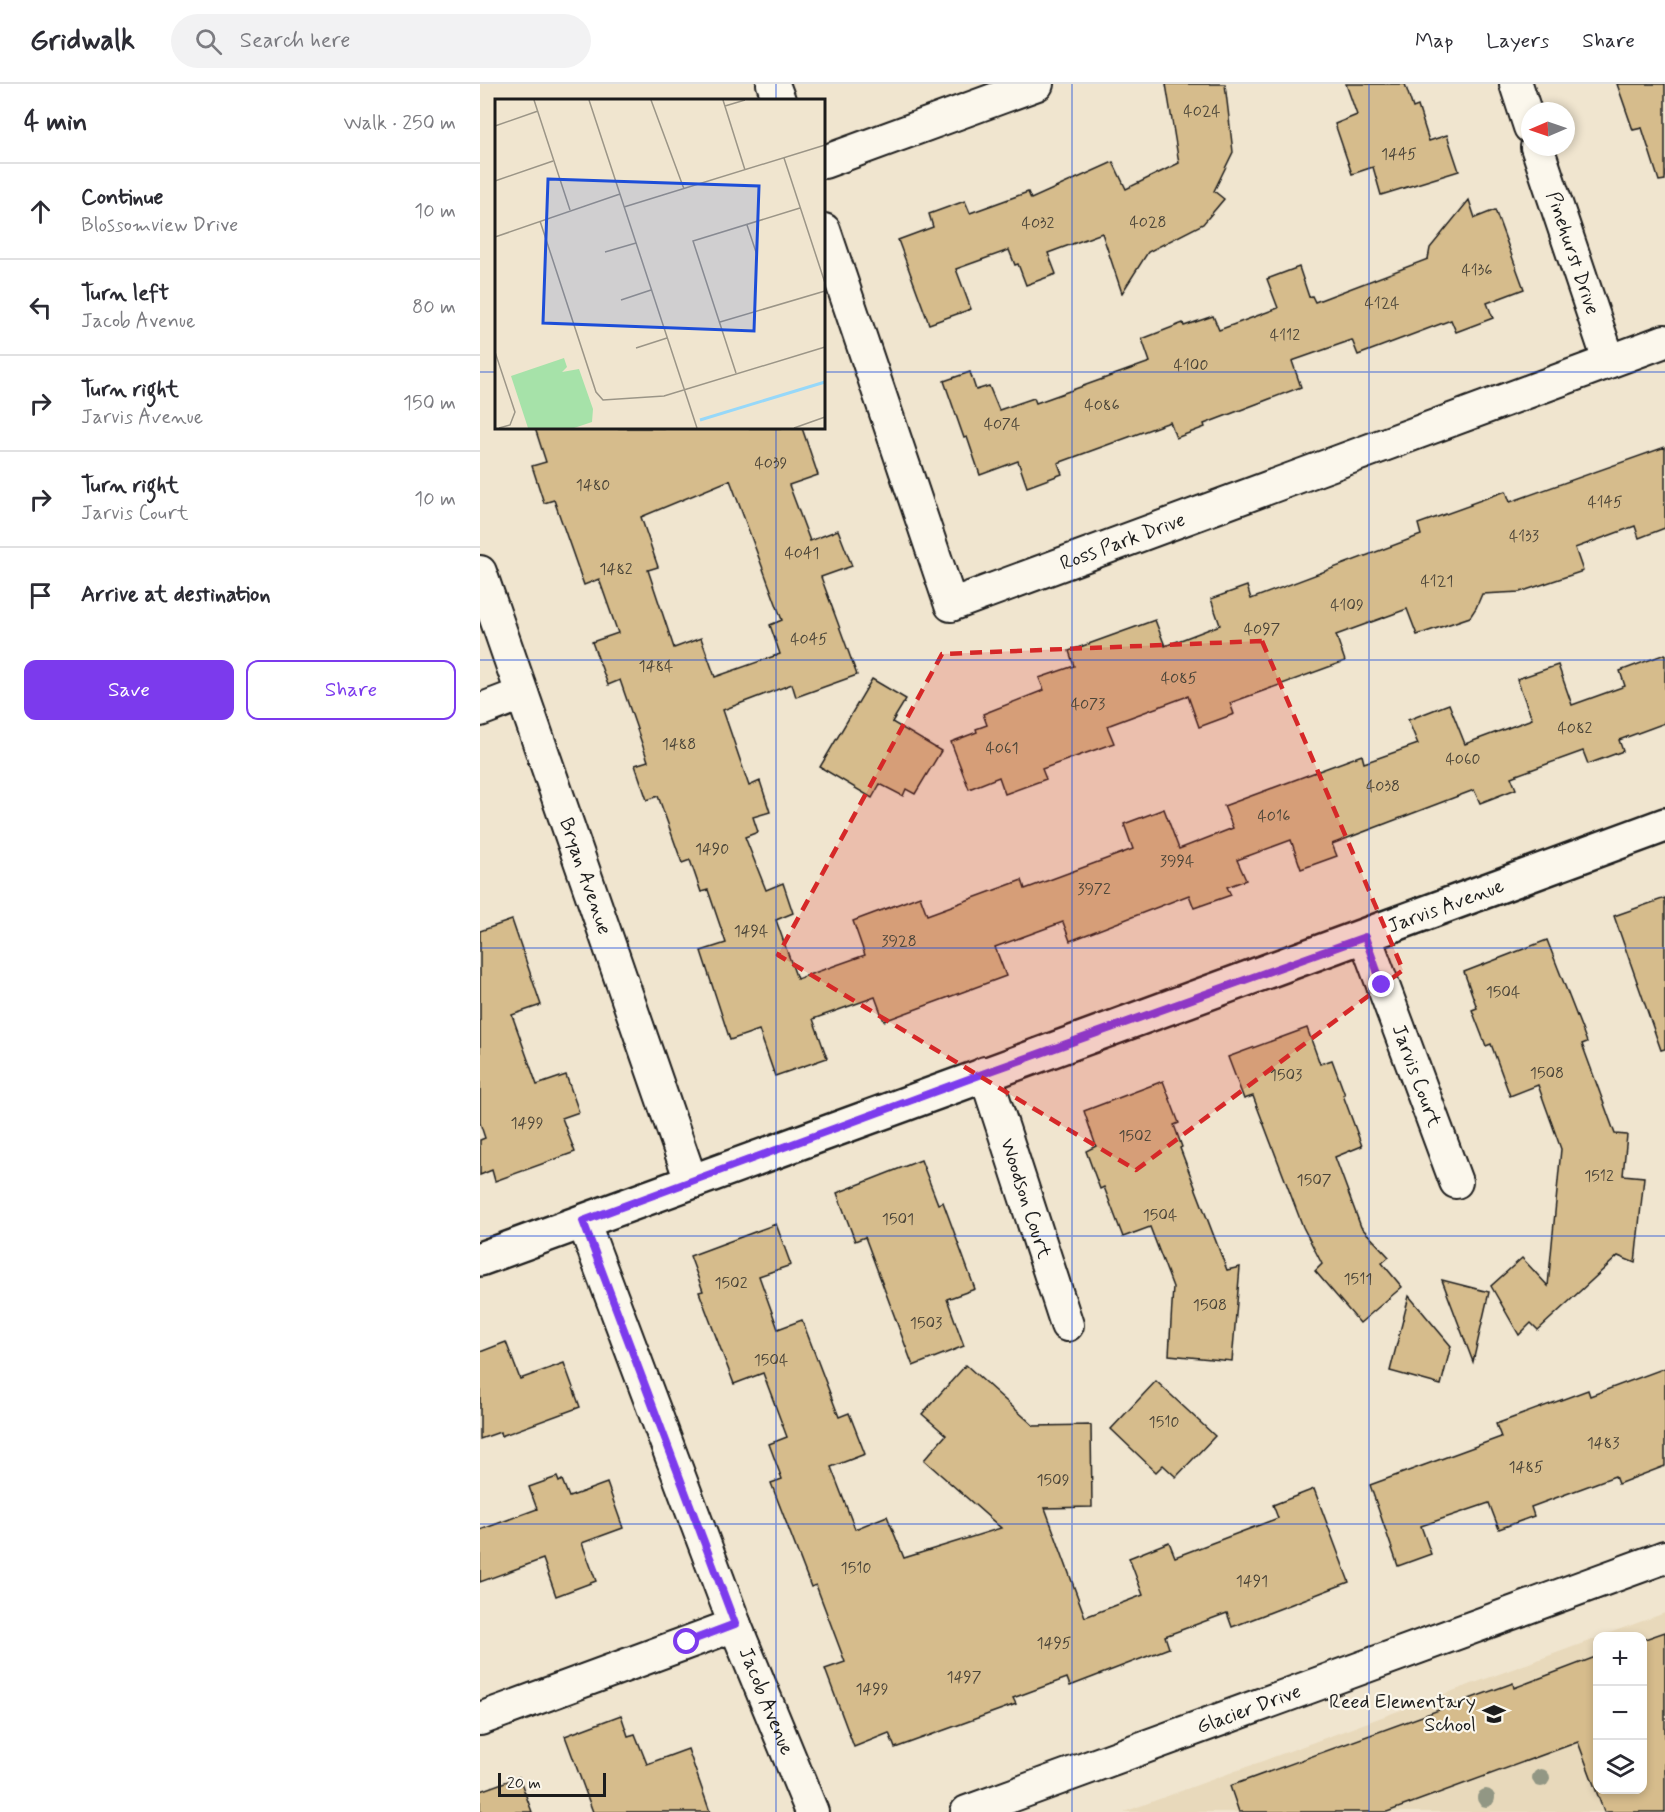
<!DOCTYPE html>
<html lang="en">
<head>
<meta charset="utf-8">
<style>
  :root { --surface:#fff; --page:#f2f2f3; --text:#2b2b33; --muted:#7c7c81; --line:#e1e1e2; --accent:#7c3aed }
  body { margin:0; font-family:Mynerve,sans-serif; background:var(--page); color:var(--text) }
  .controls { position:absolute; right:18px; bottom:18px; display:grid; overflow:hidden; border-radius:12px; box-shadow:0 3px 9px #0003 }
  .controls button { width:54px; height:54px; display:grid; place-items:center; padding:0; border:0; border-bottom:2px solid var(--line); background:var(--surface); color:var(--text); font:30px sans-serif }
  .compass { position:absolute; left:1041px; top:18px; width:54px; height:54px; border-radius:50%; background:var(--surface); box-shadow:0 3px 9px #0003; rotate:268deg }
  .scale { position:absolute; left:18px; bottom:15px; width:108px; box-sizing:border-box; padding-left:6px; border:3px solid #1c1c1c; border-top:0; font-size:16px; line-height:21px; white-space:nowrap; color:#1c1c1c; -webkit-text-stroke:4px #fbf7ec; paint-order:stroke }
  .stop { position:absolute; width:18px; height:18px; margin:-14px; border:4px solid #7c3aed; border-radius:50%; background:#fff }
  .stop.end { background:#7c3aed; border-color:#fff; box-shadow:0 2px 6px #0008 }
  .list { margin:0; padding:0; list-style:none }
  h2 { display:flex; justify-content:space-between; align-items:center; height:78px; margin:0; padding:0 24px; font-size:26px }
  h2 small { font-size:20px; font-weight:400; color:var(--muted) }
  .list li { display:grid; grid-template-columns:39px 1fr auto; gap:18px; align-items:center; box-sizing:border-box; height:96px; padding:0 24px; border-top:2px solid var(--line) }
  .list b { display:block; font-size:22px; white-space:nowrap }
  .list p { margin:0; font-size:20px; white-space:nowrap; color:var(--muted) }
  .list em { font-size:20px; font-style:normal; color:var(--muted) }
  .actions { display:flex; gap:12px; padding:18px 24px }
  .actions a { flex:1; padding:14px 0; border:2px solid var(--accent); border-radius:12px; text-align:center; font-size:21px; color:var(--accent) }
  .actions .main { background:var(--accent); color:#fff }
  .icon { flex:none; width:33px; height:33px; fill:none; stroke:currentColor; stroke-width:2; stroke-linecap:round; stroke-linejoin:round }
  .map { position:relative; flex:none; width:1185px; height:1728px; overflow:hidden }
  header { display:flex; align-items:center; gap:36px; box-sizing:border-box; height:84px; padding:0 30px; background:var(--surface); border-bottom:2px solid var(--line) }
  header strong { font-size:28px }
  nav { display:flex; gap:33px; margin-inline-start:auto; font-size:21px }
  .search { width:420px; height:54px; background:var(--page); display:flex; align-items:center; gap:15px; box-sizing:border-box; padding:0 21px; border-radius:33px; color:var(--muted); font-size:22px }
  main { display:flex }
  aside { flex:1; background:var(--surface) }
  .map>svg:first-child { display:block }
</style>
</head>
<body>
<header>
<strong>Gridwalk</strong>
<div class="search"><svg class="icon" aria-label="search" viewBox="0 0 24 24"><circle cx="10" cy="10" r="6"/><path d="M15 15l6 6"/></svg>Search here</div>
<nav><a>Map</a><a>Layers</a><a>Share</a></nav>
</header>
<main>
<aside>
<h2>4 min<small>Walk · 250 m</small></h2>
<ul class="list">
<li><svg class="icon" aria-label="ahead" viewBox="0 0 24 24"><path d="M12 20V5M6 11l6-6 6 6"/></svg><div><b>Continue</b><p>Blossomview Drive</p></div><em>10 m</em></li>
<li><svg class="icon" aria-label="left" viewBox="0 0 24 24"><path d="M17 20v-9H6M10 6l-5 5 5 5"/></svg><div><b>Turn left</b><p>Jacob Avenue</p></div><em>80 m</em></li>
<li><svg class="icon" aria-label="right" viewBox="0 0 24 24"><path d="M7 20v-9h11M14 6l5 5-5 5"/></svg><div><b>Turn right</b><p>Jarvis Avenue</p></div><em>150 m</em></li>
<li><svg class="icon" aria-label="right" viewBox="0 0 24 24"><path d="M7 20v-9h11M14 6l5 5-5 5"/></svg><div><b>Turn right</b><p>Jarvis Court</p></div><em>10 m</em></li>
<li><svg class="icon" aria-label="arrive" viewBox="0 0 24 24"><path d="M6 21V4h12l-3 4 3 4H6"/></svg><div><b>Arrive at destination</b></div></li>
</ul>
<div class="actions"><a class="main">Save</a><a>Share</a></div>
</aside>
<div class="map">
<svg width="1185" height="1728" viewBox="0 0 1185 1728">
  <rect width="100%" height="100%" fill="#f0e5cf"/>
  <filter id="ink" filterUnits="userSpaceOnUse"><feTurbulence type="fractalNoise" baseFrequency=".0167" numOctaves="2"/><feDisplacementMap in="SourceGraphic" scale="12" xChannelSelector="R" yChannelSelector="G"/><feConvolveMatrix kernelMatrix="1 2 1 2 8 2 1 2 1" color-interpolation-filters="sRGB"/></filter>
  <g filter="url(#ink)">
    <polygon fill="#e8d9bb" points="1185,1529 1185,1728 644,1728 1117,1554 1118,1706 1162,1706 1162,1552 1121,1552"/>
    <g fill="#d6bc8c" stroke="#1c1c1c" stroke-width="1.5" fill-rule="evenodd">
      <polygon points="686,0 745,0 753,68 734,107 744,115 723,140 668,168 642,209 622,149 568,169 576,190 546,201 538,180 535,181 529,166 476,185 491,225 449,240 418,156 453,143 449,130 485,117 490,129 548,108 551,115 633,78 646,105 699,79"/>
      <polygon points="866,0 925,0 933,24 938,22 949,57 967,51 979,87 901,111 893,83 872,90 855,40 877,31"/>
      <polygon points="1137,0 1185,0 1185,96 1179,97 1162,44 1153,46"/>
      <polygon points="989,116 995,134 1015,126 1044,205 1007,219 1013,234 976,248 971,236 878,271 872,256 812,277 821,303 724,340 725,343 696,354 690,338 578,379 582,390 547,403 538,377 500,391 487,353 484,354 464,297 490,288 496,306 509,302 519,326 554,314 556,319 670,278 662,255 703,239 704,242 733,232 739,246 798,224 787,195 819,183 829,213 832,212 835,218 948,175 950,164"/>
      <path d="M55,344h267l16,47 -29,10 21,56 28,-11 14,36 -31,11 36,98 -61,22 -4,-13 -69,26 26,76 11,-5 10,31 -17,5 5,15 -13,5 21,53 17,-7 10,30 -17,7 21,59 68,-24 -12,-34 67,-25 7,19 95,-35 3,9 108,-40 -9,-25 40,-15 15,40 54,-21 -9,-22 138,-51 2,8 54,-19 -10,-24 41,-16 16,40 67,-25 -15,-40 41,-14 14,40 53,-19 -5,-15 45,-17v69l-46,17 4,11 -35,13 -5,-13 -72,26 5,12 -36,14 -6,-13 -142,54 5,12 -36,13 -10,-29 -54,20 9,20 -19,7 4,8 -37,13 -5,-13 -119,46 -7,-19 -68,25 11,29 -122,45 -9,-24 -62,22 14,39 -52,18 -16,-46 -29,10 -29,-89 25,-8 -18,-53 -7,2 -11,-32 -8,3 -24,-67 -11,4 -12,-35 13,-4 -28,-81 -12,5 -16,-43 26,-9 -19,-54 -15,6 -30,-85 -10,3 -12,-37 14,-4zM250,396l52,140 -12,5 10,29 -65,23 -14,-39 -27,10 -26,-78 10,-3 -17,-50z"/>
      <polygon points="1185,363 1185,444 1159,454 1155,442 1095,464 1103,487 1040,508 1002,510 996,524 990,533 937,551 927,525 856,551 865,577 750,619 754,630 719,643 708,612 627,642 634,659 562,685 566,695 525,710 519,693 489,705 471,658 497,648 496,645 507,641 503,630 564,606 559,594 594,582 589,567 675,536 685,562 740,541 731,515 767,502 771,515 941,451 938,440 991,421 990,420 1026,407 1030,418"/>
      <polygon points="392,595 426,615 412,638 461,667 435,710 426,705 423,712 400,700 392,714 340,683"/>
      <polygon points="1185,814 1185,965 1181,966 1134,832"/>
      <polygon points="32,836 61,921 32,931 57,1001 86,991 99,1028 82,1034 95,1068 15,1097 12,1086 0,1091 0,1056 5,1054 0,1039 0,847"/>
      <polygon points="1067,856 1107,958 1102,960 1135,1050 1147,1051 1143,1091 1164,1093 1155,1179 1138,1172 1058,1246 1051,1239 1039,1251 1011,1202 1042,1174 1068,1202 1081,1065 1058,1001 1030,1012 1011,960 1006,962 992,926 997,924 984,888"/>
      <polygon points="827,944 840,980 852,976 865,1011 863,1011 882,1062 855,1073 881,1143 909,1173 902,1179 922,1203 880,1239 835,1187 842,1180 823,1143 773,1012 764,1015 748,973"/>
      <polygon points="683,997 699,1039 694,1041 702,1063 700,1064 747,1186 760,1183 752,1277 689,1271 693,1203 670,1143 643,1153 624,1103 620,1105 606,1067 616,1062 604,1027"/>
      <polygon points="441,1076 458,1120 463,1118 495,1205 467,1215 484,1262 433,1282 385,1153 375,1157 357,1109"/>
      <polygon points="296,1140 311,1181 279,1192 298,1245 322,1236 359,1333 369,1329 385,1370 351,1383 375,1445 407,1432 424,1474 521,1444 444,1376 466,1351 442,1330 486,1281 554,1342 611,1341 612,1423 565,1424 605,1533 663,1511 649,1474 689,1458 695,1473 798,1434 793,1421 834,1405 869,1498 752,1543 747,1529 685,1552 689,1564 590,1602 587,1594 533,1614 536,1620 415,1664 409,1649 374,1663 345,1585 365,1578 336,1501 331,1503 291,1399 302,1395 289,1360 307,1353 283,1289 254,1300 219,1208 223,1207 210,1172"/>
      <polygon points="962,1196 1009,1208 993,1278"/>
      <polygon points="929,1212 971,1262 961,1301 910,1287"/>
      <polygon points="26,1258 40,1295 84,1279 100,1323 21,1352 20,1348 0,1355 0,1268"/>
      <polygon points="1185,1284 1185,1382 1138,1400 1135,1392 1051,1423 1054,1432 1019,1445 1009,1419 941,1442 951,1470 918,1482 890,1401 1021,1353 1016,1340 1108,1306 1110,1312"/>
      <polygon points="676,1297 735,1352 696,1393 683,1381 676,1388 631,1345"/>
      <polygon points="77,1393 79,1398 82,1396 89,1413 127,1399 143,1444 102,1459 116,1497 76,1512 63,1475 0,1498 0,1446 57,1425 49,1403"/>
      <polygon points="1185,1548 1185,1728 1124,1728 1098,1658 907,1728 759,1728 750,1702 1033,1599 1034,1604 1118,1572 1118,1706 1162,1706 1162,1556"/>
      <polygon points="141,1631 148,1652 155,1650 167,1680 208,1665 230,1728 113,1728 85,1652"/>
      <polygon points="39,1693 52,1728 0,1728 0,1707"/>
    </g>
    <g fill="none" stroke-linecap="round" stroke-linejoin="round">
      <g stroke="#1c1c1c" stroke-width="36">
        <g id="minor">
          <polyline points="293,0 299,16"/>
          <polyline points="1036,0 1050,43"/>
          <path id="s1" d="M1057,63l72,214"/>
          <polyline points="344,78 557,0"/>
          <path id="s2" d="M344,146l127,375 714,-264"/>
          <path id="s3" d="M0,488l211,609"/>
          <polyline points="0,626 42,610"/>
          <path id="s4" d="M885,853l91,245"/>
          <path id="s5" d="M505,989l82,252"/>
          <path id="s6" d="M103,1137l152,404 77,187"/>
          <polyline points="0,1635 255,1541"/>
          <path id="s7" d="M487,1728l698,-255"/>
        </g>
      </g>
      <g stroke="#1c1c1c" stroke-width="38">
        <g id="tertiary">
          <path id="s8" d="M0,1175c395,-144 791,-288 1185,-434"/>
        </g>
      </g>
      <use href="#minor" stroke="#fbf7ec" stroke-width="32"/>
      <use href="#tertiary" stroke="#fbf7ec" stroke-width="33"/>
    </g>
    <g fill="#929784">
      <circle cx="1061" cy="1694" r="9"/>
      <circle cx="1006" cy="1714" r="9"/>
    </g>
  </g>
  <g fill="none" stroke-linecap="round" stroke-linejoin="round" filter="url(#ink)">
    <polyline stroke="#7c3aed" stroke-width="8" points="207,1558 255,1540 103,1137 505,989 885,853 902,901"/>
  </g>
  <path fill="#d62828" fill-opacity="0.2" stroke="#d62828" stroke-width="4.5" stroke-dasharray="12 8" stroke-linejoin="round" d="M782,557l141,329 -267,200 -358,-215 164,-301z"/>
  <path fill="none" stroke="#1d4ed8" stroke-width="1.5" stroke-opacity="0.55" d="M296,0v16M592,0v1728M889,0v1728M0,288h16M344,288h841M296,344v1384M0,576h1185M0,864h1185M0,1152h1185M0,1440h1185"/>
  <defs>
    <g id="school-bare" transform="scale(1.8)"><path d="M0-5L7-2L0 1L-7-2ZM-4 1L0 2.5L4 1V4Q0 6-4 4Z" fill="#1c1c1c" stroke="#fbf7ec" stroke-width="2.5" paint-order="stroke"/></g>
  </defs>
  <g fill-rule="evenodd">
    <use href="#school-bare" x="1014" y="1630"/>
  </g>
  <g text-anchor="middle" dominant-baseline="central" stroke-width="4.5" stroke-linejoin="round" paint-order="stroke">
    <g font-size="16" fill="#4a4438">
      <text x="722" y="27">4024</text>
      <text x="919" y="70">1445</text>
      <text x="668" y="138">4028</text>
      <text x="558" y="139">4032</text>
      <text x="997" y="186">4136</text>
      <text x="902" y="219">4124</text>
      <text x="805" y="251">4112</text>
      <text x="711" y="281">4100</text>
      <text x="622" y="321">4086</text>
      <text x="522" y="340">4074</text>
      <text x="291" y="379">4039</text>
      <text x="113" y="401">1480</text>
      <text x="1125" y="418">4145</text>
      <text x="1044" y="452">4133</text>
      <text x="322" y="469">4041</text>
      <text x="136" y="485">1482</text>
      <text x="957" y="497">4121</text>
      <text x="867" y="521">4109</text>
      <text x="782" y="545">4097</text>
      <text x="329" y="555">4045</text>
      <text x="176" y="582">1484</text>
      <text x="699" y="594">4085</text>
      <text x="608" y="620">4073</text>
      <text x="1095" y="644">4082</text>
      <text x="199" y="660">1488</text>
      <text x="522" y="664">4061</text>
      <text x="983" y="675">4060</text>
      <text x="903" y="702">4038</text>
      <text x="794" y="732">4016</text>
      <text x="232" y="765">1490</text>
      <text x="697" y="777">3994</text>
      <text x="614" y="805">3972</text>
      <text x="271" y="847">1494</text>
      <text x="419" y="857">3928</text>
      <text x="1023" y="908">1504</text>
      <text x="1067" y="989">1508</text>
      <text x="806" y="991">1503</text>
      <text x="47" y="1039">1499</text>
      <text x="655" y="1052">1502</text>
      <text x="1119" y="1092">1512</text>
      <text x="834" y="1096">1507</text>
      <text x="680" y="1131">1504</text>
      <text x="418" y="1135">1501</text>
      <text x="878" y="1195">1511</text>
      <text x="251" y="1199">1502</text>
      <text x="730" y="1221">1508</text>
      <text x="446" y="1239">1503</text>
      <text x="291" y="1276">1504</text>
      <text x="684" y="1338">1510</text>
      <text x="1123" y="1359">1483</text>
      <text x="1046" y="1383">1485</text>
      <text x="573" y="1396">1509</text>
      <text x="376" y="1484">1510</text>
      <text x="772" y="1497">1491</text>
      <text x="574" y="1559">1495</text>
      <text x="484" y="1593">1497</text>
      <text x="392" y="1605">1499</text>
    </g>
    <g font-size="20" fill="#1c1c1c" stroke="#fbf7ec">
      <text stroke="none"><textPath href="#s1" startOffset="112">Pinehurst Drive</textPath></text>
      <text stroke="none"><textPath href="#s2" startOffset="579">Ross Park Drive</textPath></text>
      <text stroke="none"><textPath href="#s3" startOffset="322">Bryan Avenue</textPath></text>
      <text stroke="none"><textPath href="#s8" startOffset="1028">Jarvis Avenue</textPath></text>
      <text stroke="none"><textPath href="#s4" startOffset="148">Jarvis Court</textPath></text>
      <text stroke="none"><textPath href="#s5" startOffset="132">Woodson Court</textPath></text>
      <text stroke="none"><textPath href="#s6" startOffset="514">Jacob Avenue</textPath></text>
      <text stroke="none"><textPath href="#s7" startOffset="300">Glacier Drive</textPath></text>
    </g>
    <g font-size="20" fill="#1c1c1c" stroke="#fbf7ec" text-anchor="end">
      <text x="996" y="1618">Reed Elementary<tspan x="996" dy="23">School</tspan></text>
    </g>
  </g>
  <g transform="translate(15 15)">
    <rect width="330" height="330" fill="#f0e5cf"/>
    <path d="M69,259l3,9 -5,5 17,-3 14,40 -1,13 -18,6h-46l-17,-52z" fill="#a6e2a9"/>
    <path fill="none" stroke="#97d8f9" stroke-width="3" d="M205,321l125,-38"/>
    <path fill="none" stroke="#9b9587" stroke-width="1.5" d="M39,1l36,110M94,1l108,328M156,1l33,89M228,1l22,70M230,7l20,-6M0,27l43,-15M289,59l41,125M0,82l58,-20M129,108l201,-62M45,122l56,171 7,8 61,-4 161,-49M252,126l10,30M0,138l125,-43M110,153l31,-9M126,201l30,-10M225,223l105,-31M141,249l31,-10M0,253l20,60 -5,13 -11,3M241,274l-43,-132 107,-33M299,329l31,-11"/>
    <path fill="#1d4ed8" fill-opacity="0.15" stroke="#1d4ed8" stroke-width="3" d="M53,80l211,7 -5,145 -211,-8z"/>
    <rect width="330" height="330" fill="none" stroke="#1c1c1c" stroke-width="3"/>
  </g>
</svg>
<div class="controls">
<button>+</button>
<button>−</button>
<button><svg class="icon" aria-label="layers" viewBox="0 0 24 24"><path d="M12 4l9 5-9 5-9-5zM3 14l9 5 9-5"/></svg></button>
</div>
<svg class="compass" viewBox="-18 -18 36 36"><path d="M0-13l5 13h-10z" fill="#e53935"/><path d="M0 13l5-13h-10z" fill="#7c7c81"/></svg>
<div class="scale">20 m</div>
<div class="stop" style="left:207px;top:1558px"></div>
<div class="stop end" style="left:902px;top:901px"></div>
</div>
</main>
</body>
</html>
